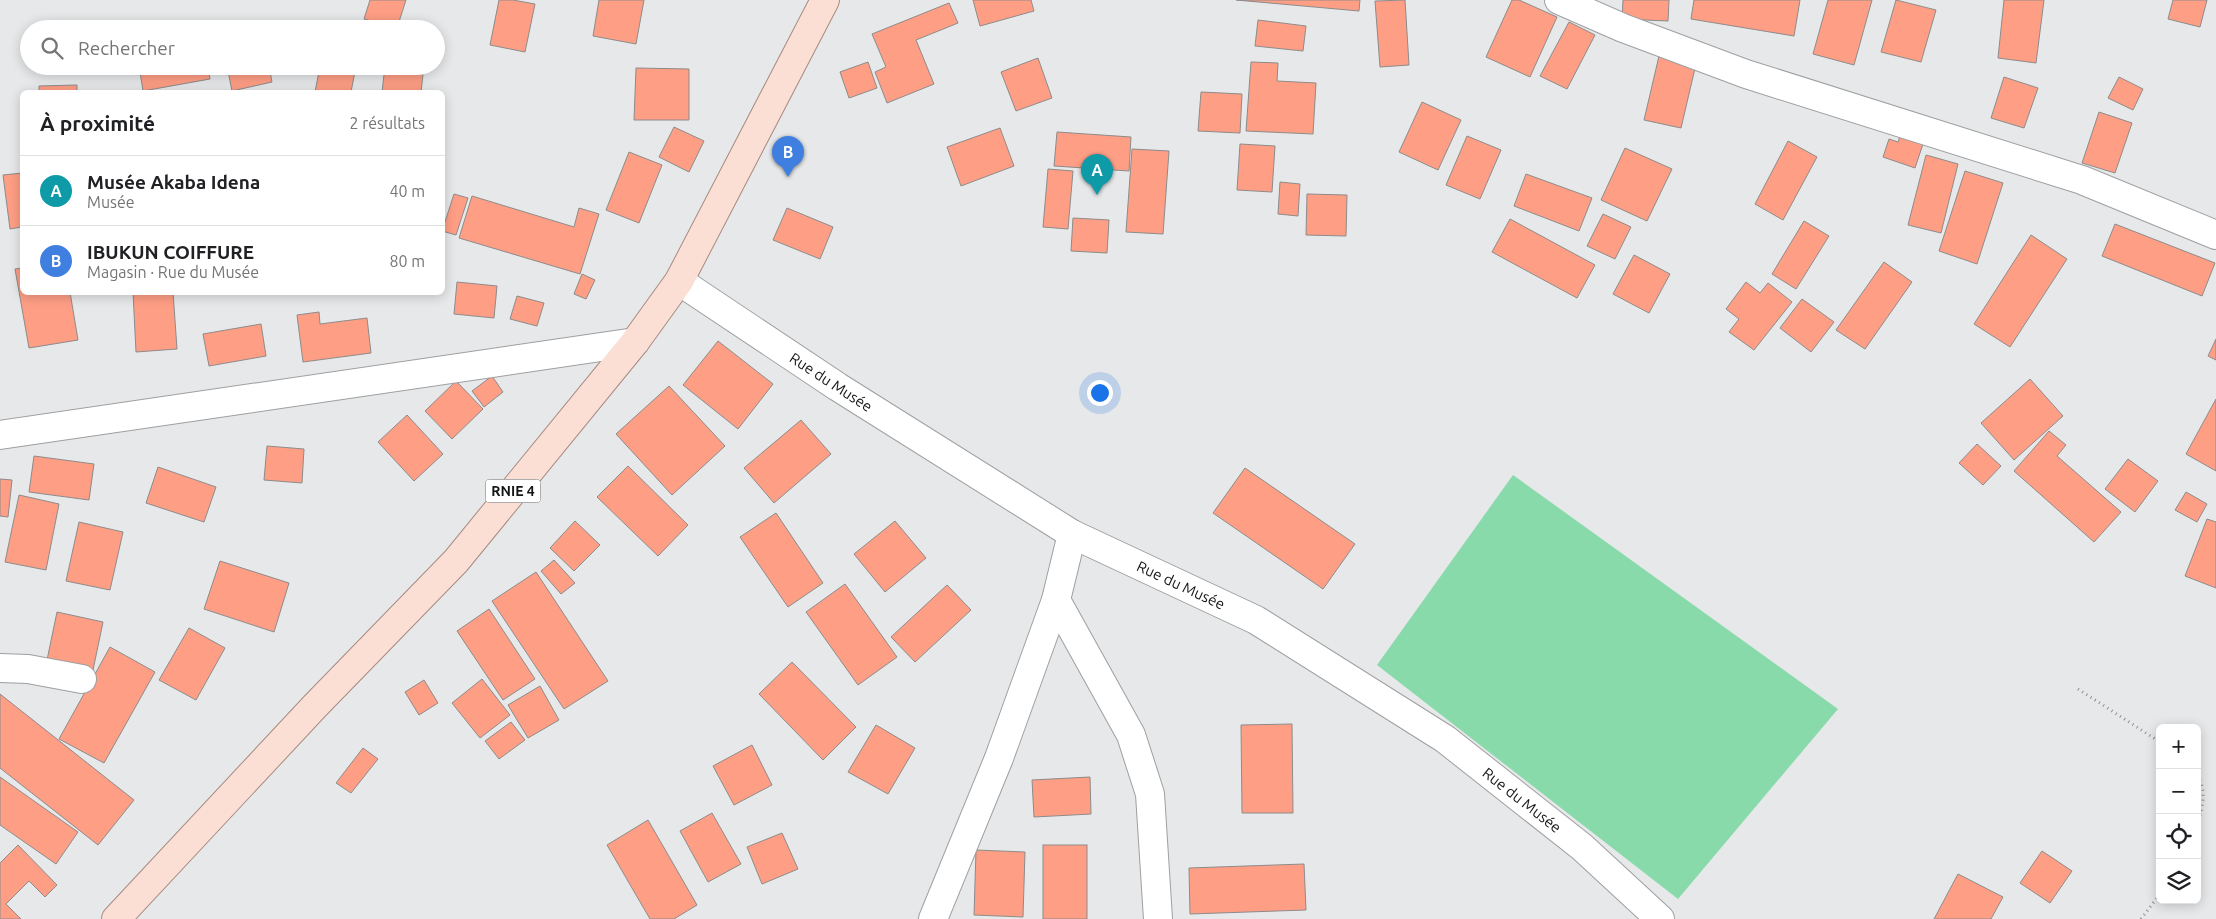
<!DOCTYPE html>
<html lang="fr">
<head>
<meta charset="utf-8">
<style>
  :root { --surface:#fff; --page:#f6f6f6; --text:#202124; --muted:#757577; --line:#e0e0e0; --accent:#1a73e8 }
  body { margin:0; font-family:Ubuntu,sans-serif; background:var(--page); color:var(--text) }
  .controls { position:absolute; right:15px; bottom:15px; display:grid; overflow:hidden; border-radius:8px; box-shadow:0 2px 12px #0003 }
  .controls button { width:45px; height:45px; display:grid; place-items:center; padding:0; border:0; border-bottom:1px solid var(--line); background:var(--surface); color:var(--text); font:25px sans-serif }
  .you { position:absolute; left:1099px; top:392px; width:18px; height:18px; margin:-12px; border:4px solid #fff; border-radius:50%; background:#1a73e8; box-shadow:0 0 0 8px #1a73e833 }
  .badge { display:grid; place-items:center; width:32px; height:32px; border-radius:50%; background:var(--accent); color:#fff; font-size:16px; font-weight:700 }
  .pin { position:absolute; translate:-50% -41px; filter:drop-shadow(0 1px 2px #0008) }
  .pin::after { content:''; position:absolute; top:26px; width:18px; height:15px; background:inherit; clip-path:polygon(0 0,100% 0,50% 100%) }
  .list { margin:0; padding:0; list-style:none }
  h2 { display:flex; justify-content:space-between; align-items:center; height:65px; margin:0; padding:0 20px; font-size:21px }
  h2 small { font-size:16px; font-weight:400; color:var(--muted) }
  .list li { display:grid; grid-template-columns:32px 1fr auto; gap:15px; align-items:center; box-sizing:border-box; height:70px; padding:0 20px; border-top:1px solid var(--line) }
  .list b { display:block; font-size:19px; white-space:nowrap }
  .list p { margin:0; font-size:16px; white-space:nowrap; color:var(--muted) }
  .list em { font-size:16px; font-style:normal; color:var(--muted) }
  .icon { flex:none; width:28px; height:28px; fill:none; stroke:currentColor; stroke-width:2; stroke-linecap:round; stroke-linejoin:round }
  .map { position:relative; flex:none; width:2216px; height:919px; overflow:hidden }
  .search { position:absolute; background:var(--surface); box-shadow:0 2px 12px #0003; left:20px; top:20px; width:425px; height:55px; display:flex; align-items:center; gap:12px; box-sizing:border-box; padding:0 18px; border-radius:28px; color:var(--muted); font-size:19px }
  .panel { position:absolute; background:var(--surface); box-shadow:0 2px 12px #0003; left:20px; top:90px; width:425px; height:205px; border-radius:8px }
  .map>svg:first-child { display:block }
</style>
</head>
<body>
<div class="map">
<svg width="2216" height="919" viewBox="0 0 2216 919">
  <rect width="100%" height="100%" fill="#e7e8e9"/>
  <polygon fill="#89daab" points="1513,475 1838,709 1678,899 1377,665"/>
  <g fill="#fe9e85" stroke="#8d8b8b">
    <polygon points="370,0 406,0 397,28 364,19"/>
    <polygon points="499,0 513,0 535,4 525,52 490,45"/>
    <polygon points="599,0 644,0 636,44 593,36"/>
    <polygon points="973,0 1031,0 1034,11 980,26"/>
    <polygon points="1236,0 1360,0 1359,11"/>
    <polygon points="1405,0 1409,65 1380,67 1375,1"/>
    <polygon points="1512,0 1519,0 1557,17 1530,77 1486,57"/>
    <polygon points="1623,0 1669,0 1668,21 1622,19"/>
    <polygon points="1694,0 1800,0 1794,36 1691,19"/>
    <polygon points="1828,0 1872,0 1854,65 1813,54"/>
    <polygon points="1896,0 1936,10 1921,62 1881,52"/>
    <polygon points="2004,0 2044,0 2036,63 1998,58"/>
    <polygon points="2173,0 2207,0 2200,27 2168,19"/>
    <polygon points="949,3 958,23 916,40 934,84 887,103 875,72 886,67 872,34"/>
    <polygon points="1258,20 1306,26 1303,51 1255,46"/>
    <polygon points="1569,22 1595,35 1567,89 1540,76"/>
    <polygon points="1659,56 1696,64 1681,128 1644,120"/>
    <polygon points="1038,58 1052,98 1016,111 1001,72"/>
    <polygon points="868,62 877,88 849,98 840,72"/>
    <polygon points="1251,62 1278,63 1277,81 1316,83 1313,134 1246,131"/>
    <polygon points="139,66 208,66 210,79 143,91"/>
    <polygon points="227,66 269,66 272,82 232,91"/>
    <polygon points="320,66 356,66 351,92 315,92"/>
    <polygon points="385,66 424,66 421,92 382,92"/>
    <polygon points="636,68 689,69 689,120 634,120"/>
    <polygon points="2004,77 2038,88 2024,128 1991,118"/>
    <polygon points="2119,77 2143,89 2133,110 2108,98"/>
    <polygon points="77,85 77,92 39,92 39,86"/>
    <polygon points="1201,92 1242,94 1240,133 1198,131"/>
    <polygon points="1422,102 1461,120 1438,170 1399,152"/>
    <polygon points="2099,112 2132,123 2115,173 2082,163"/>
    <polygon points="674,127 704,141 689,172 659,157"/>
    <polygon points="1903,127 1926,135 1915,168 1883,157 1889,139 1898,142"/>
    <polygon points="1000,128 1014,166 961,186 947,147"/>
    <polygon points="1057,132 1131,137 1129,171 1054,166"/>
    <polygon points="1467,136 1501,150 1480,199 1446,185"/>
    <polygon points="1788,141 1817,157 1783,220 1755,204"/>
    <polygon points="1240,144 1275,146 1272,192 1237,190"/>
    <polygon points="1625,148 1672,169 1647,221 1601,200"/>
    <polygon points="1132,149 1169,151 1163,234 1126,232"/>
    <polygon points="629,152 662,165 639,223 606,210"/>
    <polygon points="1926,155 1958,164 1941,233 1908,225"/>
    <polygon points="1048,169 1073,171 1068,229 1043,227"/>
    <polygon points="1965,171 2003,183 1977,264 1939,251"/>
    <polygon points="22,173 22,227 10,229 3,175"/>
    <polygon points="1526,174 1592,198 1579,231 1514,206"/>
    <polygon points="1280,182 1300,184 1298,216 1278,214"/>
    <polygon points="454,194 468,198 456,235 442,231"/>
    <polygon points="1307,194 1347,195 1346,236 1306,235"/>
    <polygon points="472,196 574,227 579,208 599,214 580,274 459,238"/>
    <polygon points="787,208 833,227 820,259 773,240"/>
    <polygon points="1603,214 1631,227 1615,259 1587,246"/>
    <polygon points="1073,218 1109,220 1107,253 1071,251"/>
    <polygon points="1510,219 1595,265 1577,298 1492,252"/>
    <polygon points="1804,221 1829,236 1796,289 1772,274"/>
    <polygon points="2115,224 2215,263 2202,296 2102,256"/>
    <polygon points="2031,235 2067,259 2010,347 1974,324"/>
    <polygon points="1634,255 1670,274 1649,313 1613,294"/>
    <polygon points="1884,262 1912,282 1865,349 1836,330"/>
    <polygon points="22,268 22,292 70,292 78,340 29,348 15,269"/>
    <polygon points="582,274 595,280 586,299 574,294"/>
    <polygon points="457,282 497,286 494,318 454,314"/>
    <polygon points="1746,282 1760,293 1768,283 1792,302 1754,350 1729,332 1739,319 1726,309"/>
    <polygon points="133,292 173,292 177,349 136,352"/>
    <polygon points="517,296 544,303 537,326 510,319"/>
    <polygon points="1802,299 1834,322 1811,352 1780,328"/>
    <polygon points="319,312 320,324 367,318 371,353 303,362 297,315"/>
    <polygon points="261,324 266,356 209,366 203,334"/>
    <polygon points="2216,339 2216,360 2208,356"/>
    <polygon points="718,341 773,384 738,429 683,385"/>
    <polygon points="492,376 503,392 484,407 472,391"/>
    <polygon points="2030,379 2063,416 2014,460 1981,423"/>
    <polygon points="456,381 483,409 452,439 425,411"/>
    <polygon points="669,386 725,446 672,495 616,434"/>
    <polygon points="2216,399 2216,471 2186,454"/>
    <polygon points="407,415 443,454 414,481 378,442"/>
    <polygon points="801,420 831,454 774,503 744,468"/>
    <polygon points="2049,431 2066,445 2057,456 2121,512 2094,542 2014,471"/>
    <polygon points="1977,444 2001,466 1983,485 1959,463"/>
    <polygon points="267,446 304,449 302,483 264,480"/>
    <polygon points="34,456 94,464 89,500 29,492"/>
    <polygon points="2128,459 2158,481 2135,512 2105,489"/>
    <polygon points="628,466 688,525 658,556 597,497"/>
    <polygon points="158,467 216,487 204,522 146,503"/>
    <polygon points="1245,468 1355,544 1323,589 1213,513"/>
    <polygon points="0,479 12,480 8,517 0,516"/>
    <polygon points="2186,492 2207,504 2197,522 2175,510"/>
    <polygon points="19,495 59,504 46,570 5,562"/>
    <polygon points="776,513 823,583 788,607 740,537"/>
    <polygon points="2207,519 2216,522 2216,588 2185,576"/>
    <polygon points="575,521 600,545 574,571 550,548"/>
    <polygon points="895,521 926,558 885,592 854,554"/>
    <polygon points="79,522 123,532 110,590 66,581"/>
    <polygon points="554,560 575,583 561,594 541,571"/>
    <polygon points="220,561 289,583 274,632 204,609"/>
    <polygon points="536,572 608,681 564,709 492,601"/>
    <polygon points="845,584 897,657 858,685 806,612"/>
    <polygon points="947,585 971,610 915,662 891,637"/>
    <polygon points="489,609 535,679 503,700 457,631"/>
    <polygon points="57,612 103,622 93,670 47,660"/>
    <polygon points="189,628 225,648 196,700 159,680"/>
    <polygon points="110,647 155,672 104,763 59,739"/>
    <polygon points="792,662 856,727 823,760 759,694"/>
    <polygon points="482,679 510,715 480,738 452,703"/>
    <polygon points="424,680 438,703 419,715 405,692"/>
    <polygon points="540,686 559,720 528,738 508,705"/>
    <polygon points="0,694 134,800 98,845 0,768"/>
    <polygon points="511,722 525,740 499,759 485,741"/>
    <polygon points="1292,724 1293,813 1242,813 1241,725"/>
    <polygon points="876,725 915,748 888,794 848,772"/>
    <polygon points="752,745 772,785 734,805 713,766"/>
    <polygon points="363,748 378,759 351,793 336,783"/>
    <polygon points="0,777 78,832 56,864 0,825"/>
    <polygon points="1090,777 1091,814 1034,817 1032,780"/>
    <polygon points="712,813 741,864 708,882 680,831"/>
    <polygon points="648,820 697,905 674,919 650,919 607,845"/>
    <polygon points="782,833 798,869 762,884 747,847"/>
    <polygon points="18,845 57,885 45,897 29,881 6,904 21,919 0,919 0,863"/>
    <rect x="1043" y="845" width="44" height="74"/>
    <polygon points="976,850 1025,852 1023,917 974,915"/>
    <polygon points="2042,851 2072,871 2050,903 2020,883"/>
    <polygon points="1304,864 1306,910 1190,914 1189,868"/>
    <polygon points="1958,874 2003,897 1991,919 1934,919"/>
  </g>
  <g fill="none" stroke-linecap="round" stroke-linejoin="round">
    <g stroke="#9e9fa0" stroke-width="30">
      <g id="minor">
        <polyline points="1559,0 1623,28 1746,74 2082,180 2216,235"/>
        <polyline points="679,281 838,387 1072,534 1256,620 1445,739 1582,847 1660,919"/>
        <polyline points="0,435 635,342"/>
        <polyline points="1056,600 1131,735 1150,794 1158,919"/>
        <polyline points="0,668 28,669 82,679"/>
        <polyline points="933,919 999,758 1056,600 1072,534"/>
      </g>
    </g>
    <g stroke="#a88a80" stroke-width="30">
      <polyline id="major" points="116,919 315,706 456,561 635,342 679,281 825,0"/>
    </g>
    <g stroke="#8d8e8f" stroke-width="3" stroke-dasharray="1 4" stroke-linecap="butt">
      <polyline points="2078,689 2160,742"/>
      <path d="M2197,776c11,14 5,34 0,49"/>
      <polyline points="2141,919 2160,894"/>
    </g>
    <use href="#minor" stroke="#fff" stroke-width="28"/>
    <use href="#major" stroke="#fbdfd5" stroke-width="28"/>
  </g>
  <g text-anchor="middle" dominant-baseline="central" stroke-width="4" stroke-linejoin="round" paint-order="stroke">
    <rect fill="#fff" stroke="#5a5b5b" stroke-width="1" x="485.5" y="479.5" width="55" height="23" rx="4"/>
    <g font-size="14" font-weight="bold" fill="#141515">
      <text x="513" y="491">RNIE 4</text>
    </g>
    <g font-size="15" fill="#141515" stroke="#fff">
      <text transform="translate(831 382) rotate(33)">Rue du Musée</text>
      <text transform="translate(1181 585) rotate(25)">Rue du Musée</text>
      <text transform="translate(1522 800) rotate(38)">Rue du Musée</text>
    </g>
  </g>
</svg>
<div class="controls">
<button>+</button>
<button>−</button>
<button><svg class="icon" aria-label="locate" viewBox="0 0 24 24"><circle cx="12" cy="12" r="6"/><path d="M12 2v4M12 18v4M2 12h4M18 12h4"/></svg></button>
<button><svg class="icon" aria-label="layers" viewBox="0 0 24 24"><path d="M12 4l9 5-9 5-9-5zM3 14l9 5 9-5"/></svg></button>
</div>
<div class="you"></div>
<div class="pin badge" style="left:1097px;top:195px;background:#0f9aa8">A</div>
<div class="pin badge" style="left:788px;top:177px;background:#3f7fe0">B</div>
<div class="search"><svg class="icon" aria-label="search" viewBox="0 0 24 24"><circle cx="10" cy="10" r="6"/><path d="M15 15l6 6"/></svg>Rechercher</div>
<section class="panel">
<h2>À proximité<small>2 résultats</small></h2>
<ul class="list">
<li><span class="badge" style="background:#0f9aa8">A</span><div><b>Musée Akaba Idena</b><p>Musée</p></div><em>40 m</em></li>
<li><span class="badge" style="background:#3f7fe0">B</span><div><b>IBUKUN COIFFURE</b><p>Magasin · Rue du Musée</p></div><em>80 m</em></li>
</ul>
</section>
</div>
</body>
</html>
